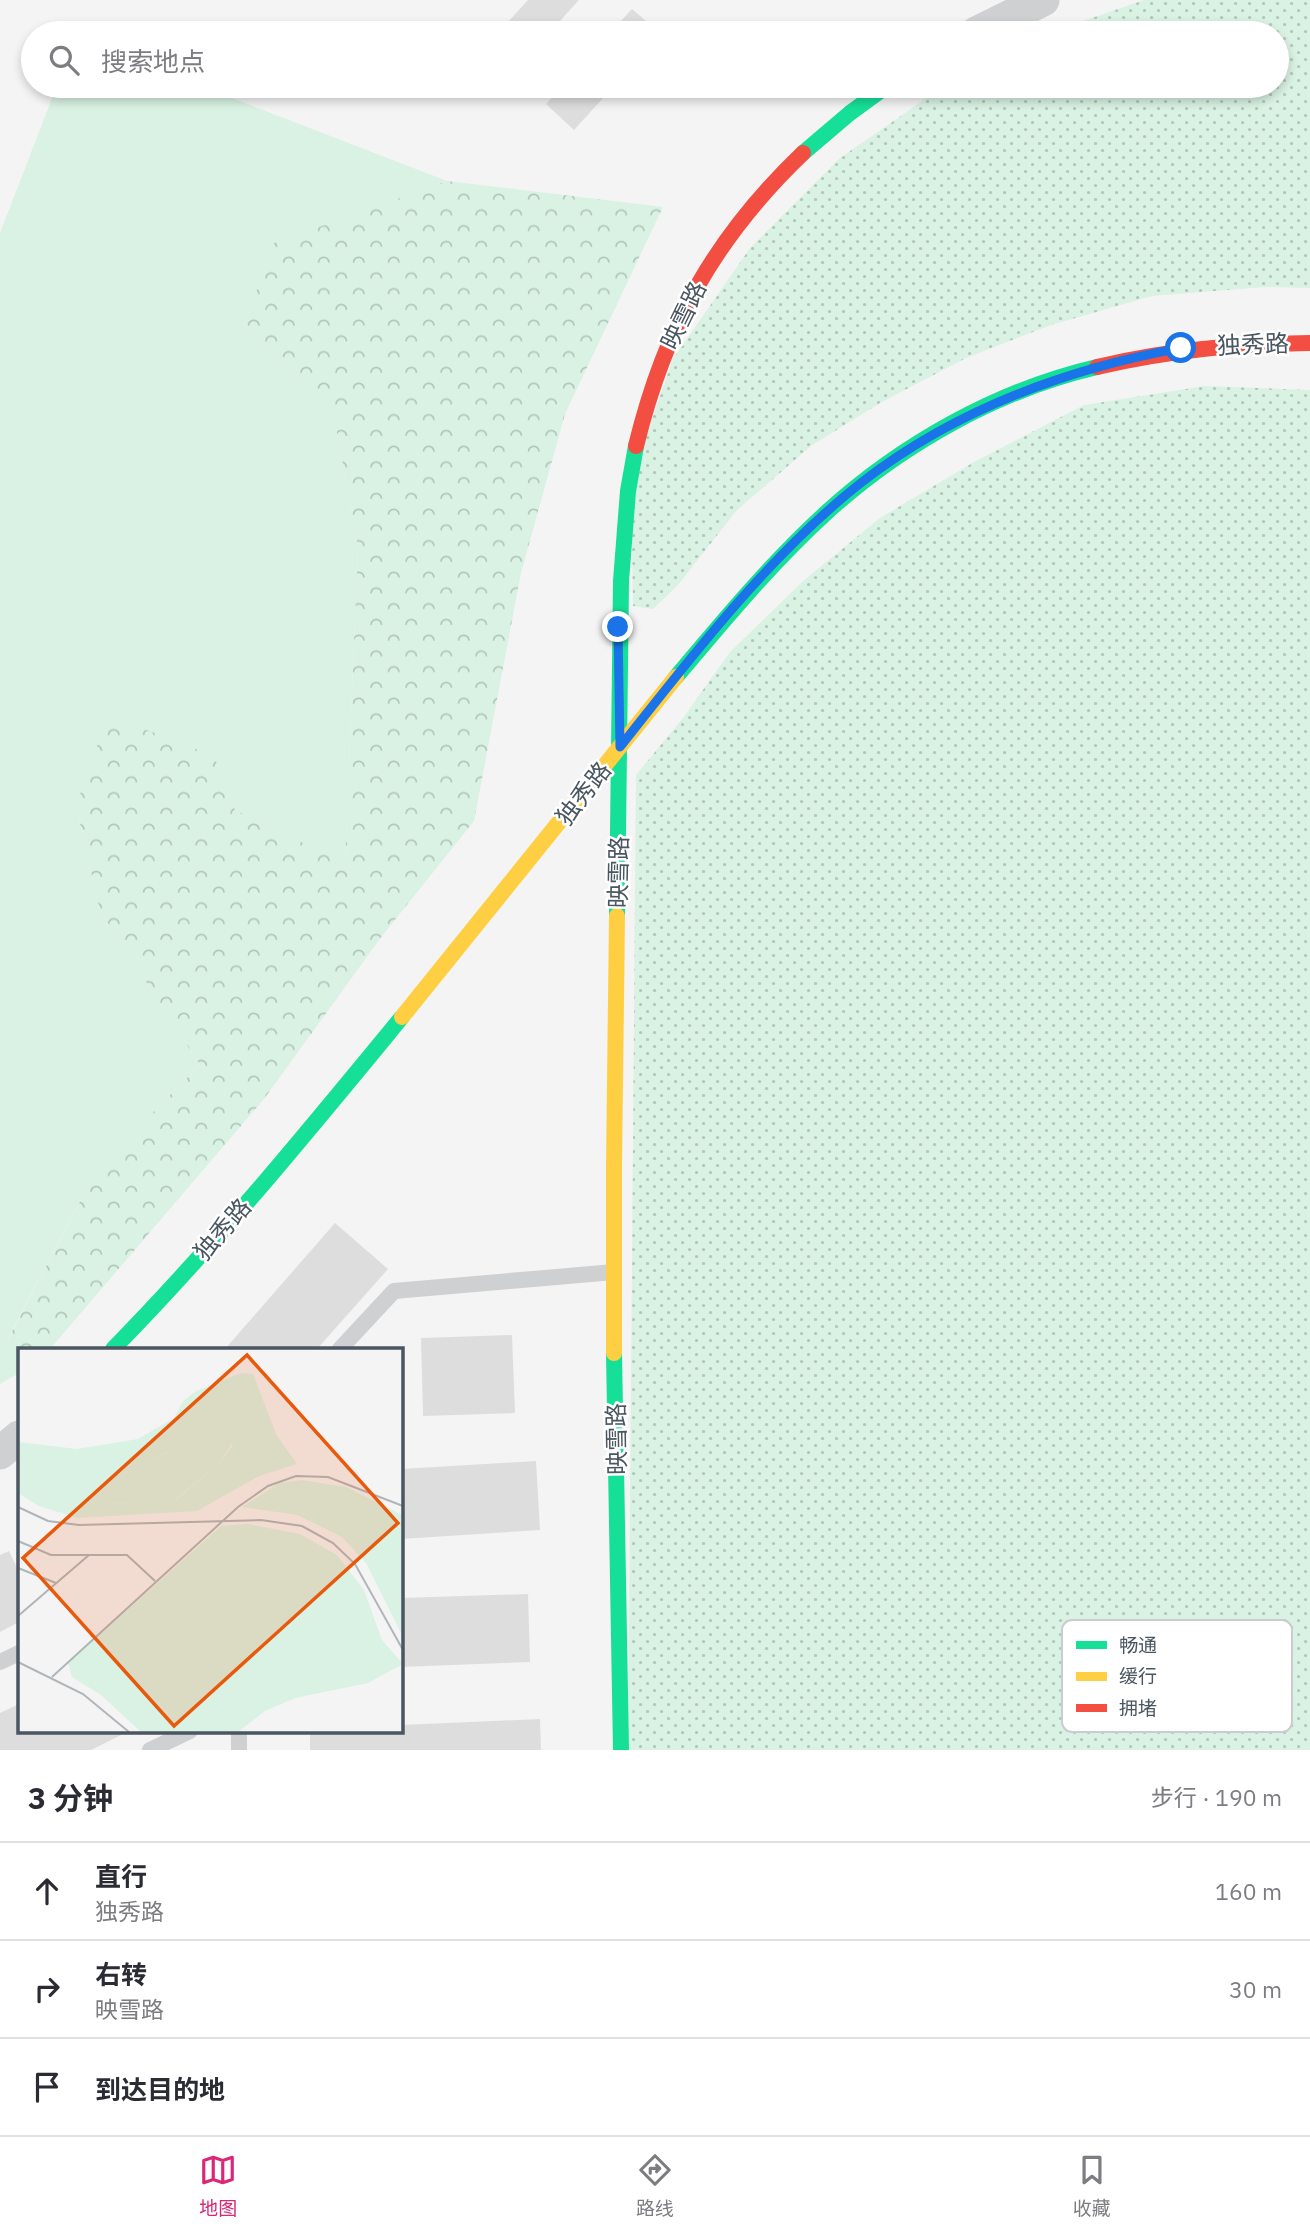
<!DOCTYPE html>
<html lang="zh">
<head>
<meta charset="utf-8">
<style>
  :root { --surface:#fff; --page:#f2f2f3; --text:#2b2b33; --muted:#7c7c81; --line:#e1e1e2; --accent:#db2777 }
  body { margin:0; font-family:"IBM Plex Sans","Noto Sans SC",sans-serif; background:var(--page); color:var(--text) }
  .stop { position:absolute; width:21px; height:21px; margin:-16px; border:5px solid #1a73e8; border-radius:50%; background:#fff }
  .stop.end { background:#1a73e8; border-color:#fff; box-shadow:0 2px 7px #0008 }
  .list { margin:0; padding:0; list-style:none }
  h2 { display:flex; justify-content:space-between; align-items:center; height:91px; margin:0; padding:0 28px; font-size:30px }
  h2 small { font-size:23px; font-weight:400; color:var(--muted) }
  .list li { display:grid; grid-template-columns:46px 1fr auto; gap:21px; align-items:center; box-sizing:border-box; height:98px; padding:0 28px; border-top:2px solid var(--line) }
  .list b { display:block; font-size:26px; white-space:nowrap }
  .list p { margin:0; font-size:23px; white-space:nowrap; color:var(--muted) }
  .list em { font-size:23px; font-style:normal; color:var(--muted) }
  .icon { flex:none; width:38px; height:38px; fill:none; stroke:currentColor; stroke-width:2; stroke-linecap:round; stroke-linejoin:round }
  .map { position:relative; flex:none; width:1310px; height:1750px; overflow:hidden }
  .search { position:absolute; background:var(--surface); box-shadow:0 4px 10px #0003; left:21px; right:21px; top:21px; height:77px; display:flex; align-items:center; gap:18px; box-sizing:border-box; padding:0 24px; border-radius:38px; color:var(--muted); font-size:26px }
  .sheet { height:385px; background:var(--surface) }
  nav { display:flex; justify-content:space-around; align-items:center; box-sizing:border-box; height:98px; border-top:2px solid var(--line); background:var(--surface); font-size:19px; color:var(--muted) }
  nav a { display:grid; justify-items:center; gap:4px }
  nav .on { color:var(--accent) }
  .map>svg:first-child { display:block }
</style>
</head>
<body>
<div class="map">
<svg width="1310" height="1750" viewBox="0 0 1310 1750">
  <defs>
    <pattern id="forest-crowns" width="20" height="18" patternUnits="userSpaceOnUse" patternTransform="scale(1.75)"><rect width="20" height="18" fill="#d9f2e3"/><path d="M2 6a3 3 0 1 1 6 0M12 15a3 3 0 1 1 6 0" fill="none" stroke="#b2c7bb"/></pattern>
    <pattern id="park-dots" width="8" height="8" patternUnits="userSpaceOnUse" patternTransform="scale(1.75)"><rect width="8" height="8" fill="#d9f2e3"/><path d="M2 2h.1M6 6h.1" fill="none" stroke="#b2c7bb" stroke-width="1.8" stroke-linecap="round"/></pattern>
  </defs>
  <rect width="100%" height="100%" fill="#f4f4f4"/>
  <polygon fill="#d9f2e3" points="63,86 201,86 447,181 275,243 244,326 334,417 358,547 345,864 235,810 214,756 76,806 100,911 200,1065 97,1169 8,1338 24,1349 19,1349 19,1373 0,1384 0,233 54,93"/>
  <polygon fill="url(#forest-crowns)" points="447,181 663,207 565,414 521,573 474,821 382,936 264,1099 50,1349 24,1349 8,1339 97,1169 200,1065 100,911 76,806 108,715 214,756 235,810 345,863 358,547 334,417 244,326 274,243"/>
  <g fill="url(#park-dots)">
    <polygon points="1144,0 1310,0 1310,288 1265,287 1152,296 1051,325 966,358 880,403 811,446 737,510 678,585 653,609 633,606 631,479 673,359 750,248 840,158 944,86 1277,86 1277,33 1048,33"/>
    <polygon points="1205,386 1310,390 1310,1750 628,1750 636,775 683,718 730,652 803,581 880,518 974,462 1084,405"/>
  </g>
  <g fill="#ddddde">
    <polygon points="528,0 579,0 549,33 498,33"/>
    <polygon points="632,9 660,33 610,33"/>
    <polygon points="563,86 614,86 574,130 546,104"/>
    <polygon points="335,1223 388,1269 317,1349 225,1349"/>
    <polygon points="512,1335 515,1413 423,1416 421,1338"/>
    <polygon points="536,1461 540,1530 401,1539 401,1469"/>
    <polygon points="9,1551 19,1572 19,1622 0,1632 0,1555"/>
    <polygon points="528,1594 530,1662 401,1667 401,1598"/>
    <polygon points="19,1704 19,1731 129,1731 91,1750 0,1750 0,1713"/>
    <polygon points="540,1719 541,1750 310,1750 310,1731 401,1731 401,1725"/>
  </g>
  <g fill="none" stroke-linecap="round" stroke-linejoin="round">
    <g stroke="#ced0d2" stroke-width="16">
      <polyline points="340,1349 394,1291 614,1272"/>
      <polyline points="0,1662 19,1653"/>
      <polyline points="150,1750 190,1731"/>
      <polyline points="239,1750 239,1731"/>
    </g>
    <g stroke="#ced0d2" stroke-width="33">
      <polyline points="976,33 1043,0"/>
      <polyline points="0,1453 19,1437"/>
    </g>
    <g stroke="#16e098" stroke-width="16">
      <polyline points="803,153 850,113 887,86"/>
      <path d="M676,677c48,-57 96,-115 151,-165 75,-68 171,-122 270,-145"/>
      <polyline points="617,916 621,581 628,491 636,446"/>
      <path d="M113,1349c103,-105 196,-219 289,-332"/>
      <polyline points="614,1353 621,1750"/>
    </g>
    <g stroke="#ffcf43" stroke-width="16">
      <polyline points="402,1017 676,677"/>
      <polyline points="614,1353 614,1167 617,916"/>
    </g>
    <g stroke="#f24e42" stroke-width="16">
      <path d="M1097,367c72,-17 139,-23 213,-24"/>
      <path d="M636,446c29,-119 78,-208 167,-293"/>
    </g>
  </g>
  <g fill="none" stroke-linecap="round" stroke-linejoin="round">
    <path stroke="#1a73e8" stroke-width="9" d="M618,627l2,120c71,-90 151,-194 242,-265 93,-72 204,-113 319,-134"/>
  </g>
  <g text-anchor="middle" dominant-baseline="central" stroke-width="5" stroke-linejoin="round" paint-order="stroke">
    <g font-size="24" fill="#4a5661" stroke="#fff">
      <text transform="translate(683 315) rotate(-64)">映雪路</text>
      <text transform="translate(1253 344) rotate(-2)">独秀路</text>
      <text transform="translate(583 793) rotate(-52)">独秀路</text>
      <text transform="translate(618 872) rotate(-89)">映雪路</text>
      <text transform="translate(222 1229) rotate(-49)">独秀路</text>
      <text transform="translate(616 1439) rotate(-91)">映雪路</text>
    </g>
  </g>
  <g transform="translate(18 1348)">
    <rect width="385" height="385" fill="#f4f4f4"/>
    <path d="M223,25l12,1 23,60 -28,-15 -30,46 -42,34 -9,-47 -14,6 -11,15 -8,31 -26,-1 -31,8v7l-38,-12 -21,-13v-51l59,7 61,-10 36,-21 9,-17 13,-10z" fill="#d9f2e3"/>
    <path d="M230,71l28,15 21,30 -38,12 -62,35 -120,7 -1,-7 32,-8 25,1 9,-31 11,-15 15,-6 9,47 41,-34 14,-19 1,-22z" fill="#d9f2e3"/>
    <path d="M284,132l44,7 57,28v122l-37,-74 -24,-26 -45,-22 -55,-8 37,-24zM230,176l52,10 37,21 27,35 18,50 21,24 -35,19 -73,15 -30,13 -27,21h-97l-40,-37 -29,-18 -4,-14 153,-137z" fill="#d9f2e3"/>
    <path fill="none" stroke="#b0b5b9" stroke-width="2" d="M0,159l30,14 31,4 182,-5 41,6 31,17 22,21 48,86M0,193l33,14h76l28,26M0,220l38,15M0,268l71,-61M0,314l65,32 46,38M34,329l186,-170 30,-21 28,-10 32,1 75,29"/>
    <path fill="#e8590c" fill-opacity="0.15" stroke="#e8590c" stroke-width="3.5" d="M229,7l151,168 -224,203 -151,-168z"/>
    <rect width="385" height="385" fill="none" stroke="#4a5661" stroke-width="3.5"/>
  </g>
  <rect x="1062" y="1620" width="230" height="112" rx="10" fill="#fff" stroke="#c9ccd0" stroke-width="2"/>
  <rect x="1076" y="1641" width="31" height="8" fill="#16e098"/>
  <rect x="1076" y="1672" width="31" height="9" fill="#ffcf43"/>
  <rect x="1076" y="1704" width="31" height="8" fill="#f24e42"/>
  <g font-size="19" fill="#4a5661">
    <text x="1119" y="1652">畅通</text>
    <text x="1119" y="1683">缓行</text>
    <text x="1119" y="1715">拥堵</text>
  </g>
</svg>
<div class="stop" style="left:1181px;top:348px"></div>
<div class="stop end" style="left:618px;top:627px"></div>
<div class="search"><svg class="icon" aria-label="search" viewBox="0 0 24 24"><circle cx="10" cy="10" r="6"/><path d="M15 15l6 6"/></svg>搜索地点</div>
</div>
<section class="sheet">
<h2>3 分钟<small>步行 · 190 m</small></h2>
<ul class="list">
<li><svg class="icon" aria-label="ahead" viewBox="0 0 24 24"><path d="M12 20V5M6 11l6-6 6 6"/></svg><div><b>直行</b><p>独秀路</p></div><em>160 m</em></li>
<li><svg class="icon" aria-label="right" viewBox="0 0 24 24"><path d="M7 20v-9h11M14 6l5 5-5 5"/></svg><div><b>右转</b><p>映雪路</p></div><em>30 m</em></li>
<li><svg class="icon" aria-label="arrive" viewBox="0 0 24 24"><path d="M6 21V4h12l-3 4 3 4H6"/></svg><div><b>到达目的地</b></div></li>
</ul>
</section>
<nav>
<a class="on"><svg class="icon" aria-label="map" viewBox="0 0 24 24"><path d="M3 6l6-2 6 2 6-2v14l-6 2-6-2-6 2zM9 4v14M15 6v14"/></svg>地图</a>
<a><svg class="icon" aria-label="directions" viewBox="0 0 24 24"><path d="M12 3l9 9-9 9-9-9zM9 14v-3h6M13 9l2 2-2 2"/></svg>路线</a>
<a><svg class="icon" aria-label="saved" viewBox="0 0 24 24"><path d="M7 4h10v16l-5-4-5 4z"/></svg>收藏</a>
</nav>
</body>
</html>
